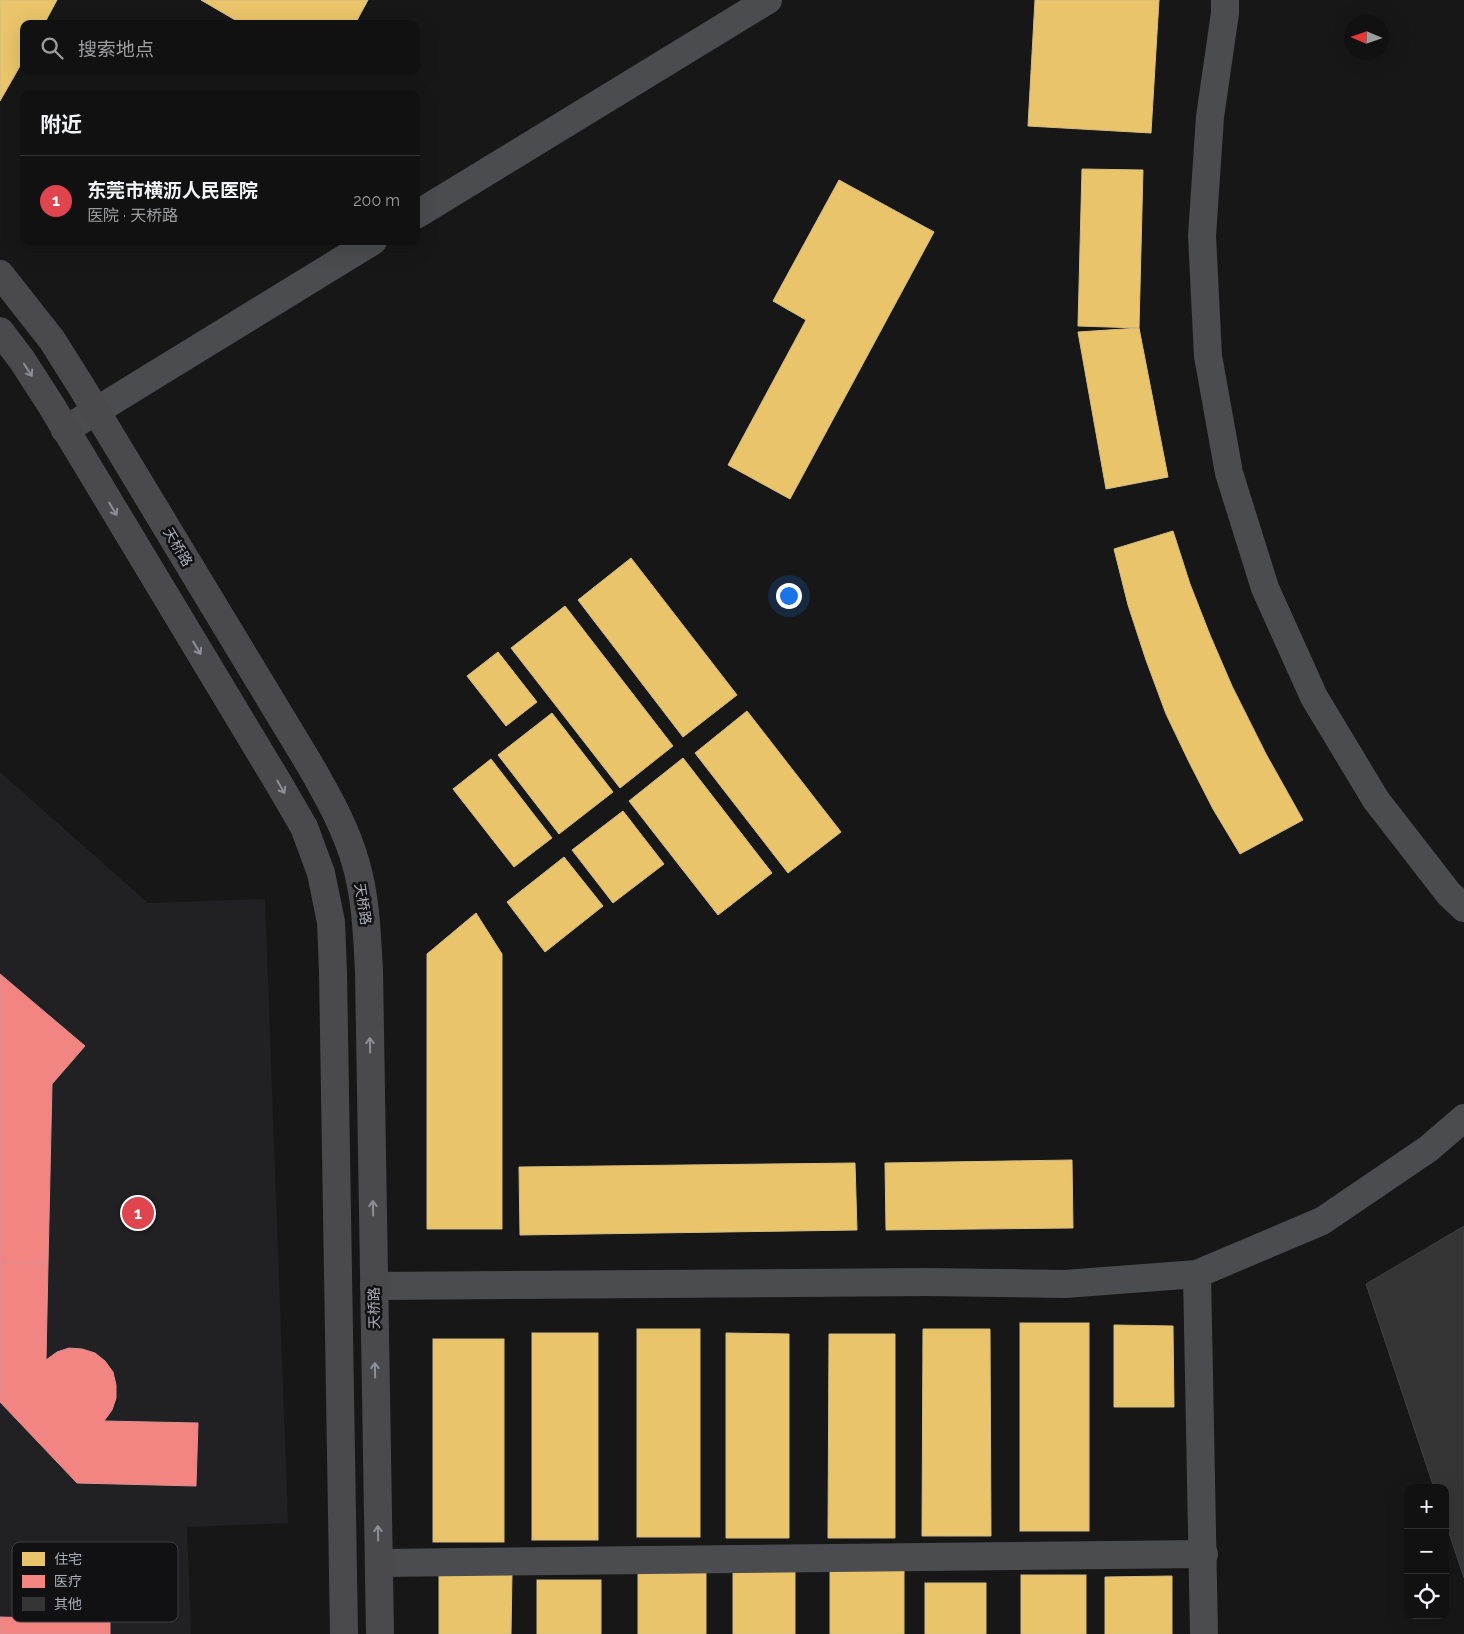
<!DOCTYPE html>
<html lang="zh">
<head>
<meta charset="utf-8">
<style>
  :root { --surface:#111; --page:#1e1f1f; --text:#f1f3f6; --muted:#9c9d9f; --line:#303131; --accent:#757880 }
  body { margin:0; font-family:Raleway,"Noto Sans SC",sans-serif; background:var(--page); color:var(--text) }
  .controls { position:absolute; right:15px; bottom:15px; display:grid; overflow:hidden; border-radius:10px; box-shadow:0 5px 20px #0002 }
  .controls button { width:45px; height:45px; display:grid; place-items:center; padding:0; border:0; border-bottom:1px solid var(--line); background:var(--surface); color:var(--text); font:25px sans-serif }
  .compass { position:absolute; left:1344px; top:15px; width:45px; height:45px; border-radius:50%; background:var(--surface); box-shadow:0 5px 20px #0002; rotate:272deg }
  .you { position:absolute; left:788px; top:595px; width:18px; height:18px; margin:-12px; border:4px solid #fff; border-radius:50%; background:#1a73e8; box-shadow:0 0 0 8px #1a73e833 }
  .badge { display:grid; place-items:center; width:32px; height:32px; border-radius:50%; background:var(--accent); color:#fff; font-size:16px; font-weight:700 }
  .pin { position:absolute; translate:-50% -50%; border:2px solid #fff; box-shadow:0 1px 5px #0006 }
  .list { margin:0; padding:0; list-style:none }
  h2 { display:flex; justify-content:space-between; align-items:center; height:65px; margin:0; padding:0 20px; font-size:21px }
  h2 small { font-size:16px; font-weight:400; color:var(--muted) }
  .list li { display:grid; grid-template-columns:32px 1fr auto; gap:15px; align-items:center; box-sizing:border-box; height:90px; padding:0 20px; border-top:1px solid var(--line) }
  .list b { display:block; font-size:19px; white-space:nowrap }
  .list p { margin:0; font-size:16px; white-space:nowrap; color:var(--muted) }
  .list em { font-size:16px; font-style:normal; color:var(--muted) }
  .icon { flex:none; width:28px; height:28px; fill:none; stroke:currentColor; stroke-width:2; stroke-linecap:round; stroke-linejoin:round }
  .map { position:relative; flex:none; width:1464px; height:1634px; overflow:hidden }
  .search { position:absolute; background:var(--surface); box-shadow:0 5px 20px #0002; left:20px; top:20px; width:400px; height:55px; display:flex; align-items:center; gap:12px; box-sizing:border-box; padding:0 18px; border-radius:10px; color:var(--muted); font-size:19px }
  .panel { position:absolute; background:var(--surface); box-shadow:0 5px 20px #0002; left:20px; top:90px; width:400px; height:155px; border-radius:10px }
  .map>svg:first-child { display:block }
</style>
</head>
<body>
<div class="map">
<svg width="1464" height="1634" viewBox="0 0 1464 1634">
  <rect width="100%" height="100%" fill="#171717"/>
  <polygon fill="#212123" points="0,772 148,903 265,899 288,1523 187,1527 191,1634 0,1634"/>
  <g fill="#e9c46a" stroke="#d6bd81">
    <polygon points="0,0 57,0 44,24 24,24 24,59 0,101"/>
    <polygon points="201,0 368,0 355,24 242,24"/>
    <polygon points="1035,0 1159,0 1151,133 1028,126"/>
    <polygon points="1082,169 1143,170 1139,328 1078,326"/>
    <polygon points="839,180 934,232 790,499 728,465 806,320 773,301"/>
    <polygon points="1139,328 1168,477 1106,489 1078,332"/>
    <polygon points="1173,531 1190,584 1210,635 1232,686 1266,754 1303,820 1240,854 1213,809 1189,762 1166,714 1146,660 1128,605 1114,549"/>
    <polygon points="631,558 737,695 683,737 578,600"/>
    <polygon points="565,606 673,746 620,788 511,648"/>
    <polygon points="498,652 537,702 506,726 467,676"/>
    <polygon points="747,711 841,832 788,873 695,753"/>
    <polygon points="552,713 613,792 559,834 498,755"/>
    <polygon points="683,758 772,873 718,915 629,801"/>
    <polygon points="491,759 552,838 514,867 453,789"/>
    <polygon points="623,811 664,864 613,903 572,850"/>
    <polygon points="564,857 603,906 545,952 507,902"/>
    <polygon points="476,913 502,954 502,1229 427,1229 427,954"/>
    <polygon points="1072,1160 1073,1228 886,1230 885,1163"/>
    <polygon points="855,1163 857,1230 520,1235 519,1167"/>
    <rect x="1020" y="1323" width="69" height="208"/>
    <polygon points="1114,1325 1173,1326 1174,1407 1114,1407"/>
    <rect x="637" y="1329" width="63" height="208"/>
    <polygon points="923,1329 990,1329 991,1536 922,1536"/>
    <rect x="532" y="1333" width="66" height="207"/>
    <polygon points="726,1333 789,1334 789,1538 726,1538"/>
    <polygon points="829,1334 895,1334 895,1538 828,1538"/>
    <rect x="433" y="1339" width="71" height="203"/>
    <rect x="733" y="1569" width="62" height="65"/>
    <polygon points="638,1570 706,1571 706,1634 638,1634"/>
    <rect x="830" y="1570" width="74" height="64"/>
    <polygon points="439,1573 512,1573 511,1634 439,1634"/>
    <rect x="1021" y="1575" width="65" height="59"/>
    <polygon points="1172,1576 1172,1634 1105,1634 1105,1577"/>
    <rect x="537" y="1580" width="64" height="54"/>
    <rect x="925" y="1583" width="61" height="51"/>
  </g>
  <g fill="#f28482" stroke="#dc9092">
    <polygon points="0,974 85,1046 52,1084 48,1264 0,1263"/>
    <polygon points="0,1263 48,1264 46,1360 57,1352 69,1348 82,1349 95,1353 105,1361 113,1372 116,1385 116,1398 112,1410 104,1421 198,1423 196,1486 77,1483 0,1402"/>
    <polygon points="0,1617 110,1620 110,1634 0,1634"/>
  </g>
  <polygon fill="#353536" stroke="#3f4043" points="1464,1226 1464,1578 1445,1521 1445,1488 1434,1488 1366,1284"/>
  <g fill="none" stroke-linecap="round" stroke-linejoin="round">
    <g stroke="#4b4c50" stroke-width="28">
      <polyline points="1225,0 1225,13 1210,117 1202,236 1208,356 1229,473 1265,588 1314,697 1376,800 1449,894 1464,908"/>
      <polyline points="416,215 768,0"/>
      <polyline points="65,430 373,241"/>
      <polyline points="1197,1274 1204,1634"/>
      <polyline points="374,1286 926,1282 1065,1284 1197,1274 1322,1221 1428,1149 1464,1118"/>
      <polyline points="379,1563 1204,1554"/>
    </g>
    <g stroke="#4a4a4e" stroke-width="28">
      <path d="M0,274l52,66 29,46 229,379c18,32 36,63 46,99 10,35 11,71 13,107l11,663"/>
      <polyline points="0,331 22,360 51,405 279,784 304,827 321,873 331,922 333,972 344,1634"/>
    </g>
  </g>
  <defs><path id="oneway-shaft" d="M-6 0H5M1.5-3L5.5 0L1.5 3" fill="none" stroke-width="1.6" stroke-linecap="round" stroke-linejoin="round" transform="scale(1.25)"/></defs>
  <g stroke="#8c8f98">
    <use href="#oneway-shaft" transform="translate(28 370) rotate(57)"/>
    <use href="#oneway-shaft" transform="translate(113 509) rotate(59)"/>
    <use href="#oneway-shaft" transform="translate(197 648) rotate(59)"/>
    <use href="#oneway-shaft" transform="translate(281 787) rotate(60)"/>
    <use href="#oneway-shaft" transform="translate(370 1045) rotate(-91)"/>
    <use href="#oneway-shaft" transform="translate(373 1208) rotate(-91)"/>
    <use href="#oneway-shaft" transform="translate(375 1370) rotate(-91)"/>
    <use href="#oneway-shaft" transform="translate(378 1533) rotate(-91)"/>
  </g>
  <g text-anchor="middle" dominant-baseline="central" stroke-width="5" stroke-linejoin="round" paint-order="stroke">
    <g font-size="14" fill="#a8adb8" stroke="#111113">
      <text transform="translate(178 547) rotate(59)">天桥路</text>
      <text transform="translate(363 904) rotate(81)">天桥路</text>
      <text transform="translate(374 1308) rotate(-91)">天桥路</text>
    </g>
  </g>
  <rect x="12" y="1542" width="166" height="80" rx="8" fill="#111113" stroke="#3e4045" stroke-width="1"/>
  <rect x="22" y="1552" width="23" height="14" fill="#e9c46a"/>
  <rect x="22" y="1575" width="23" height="13" fill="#f28482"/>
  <rect x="22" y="1597" width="23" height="14" fill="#353536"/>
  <g font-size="14" fill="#a8adb8">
    <text x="54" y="1564">住宅</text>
    <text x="54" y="1586">医疗</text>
    <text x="54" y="1609">其他</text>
  </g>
</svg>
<div class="controls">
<button>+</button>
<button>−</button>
<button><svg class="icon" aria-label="locate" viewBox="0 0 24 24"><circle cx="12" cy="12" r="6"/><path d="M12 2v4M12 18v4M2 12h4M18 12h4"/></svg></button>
</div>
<svg class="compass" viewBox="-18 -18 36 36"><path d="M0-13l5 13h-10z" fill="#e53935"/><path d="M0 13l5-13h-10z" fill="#9c9d9f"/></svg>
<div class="you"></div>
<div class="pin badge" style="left:138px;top:1213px;background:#e0444e">1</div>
<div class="search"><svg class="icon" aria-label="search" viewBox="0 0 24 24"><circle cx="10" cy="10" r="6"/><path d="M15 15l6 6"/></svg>搜索地点</div>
<section class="panel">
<h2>附近<small></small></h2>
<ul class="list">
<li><span class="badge" style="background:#e0444e">1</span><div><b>东莞市横沥人民医院</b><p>医院 · 天桥路</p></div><em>200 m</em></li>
</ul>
</section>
</div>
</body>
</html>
